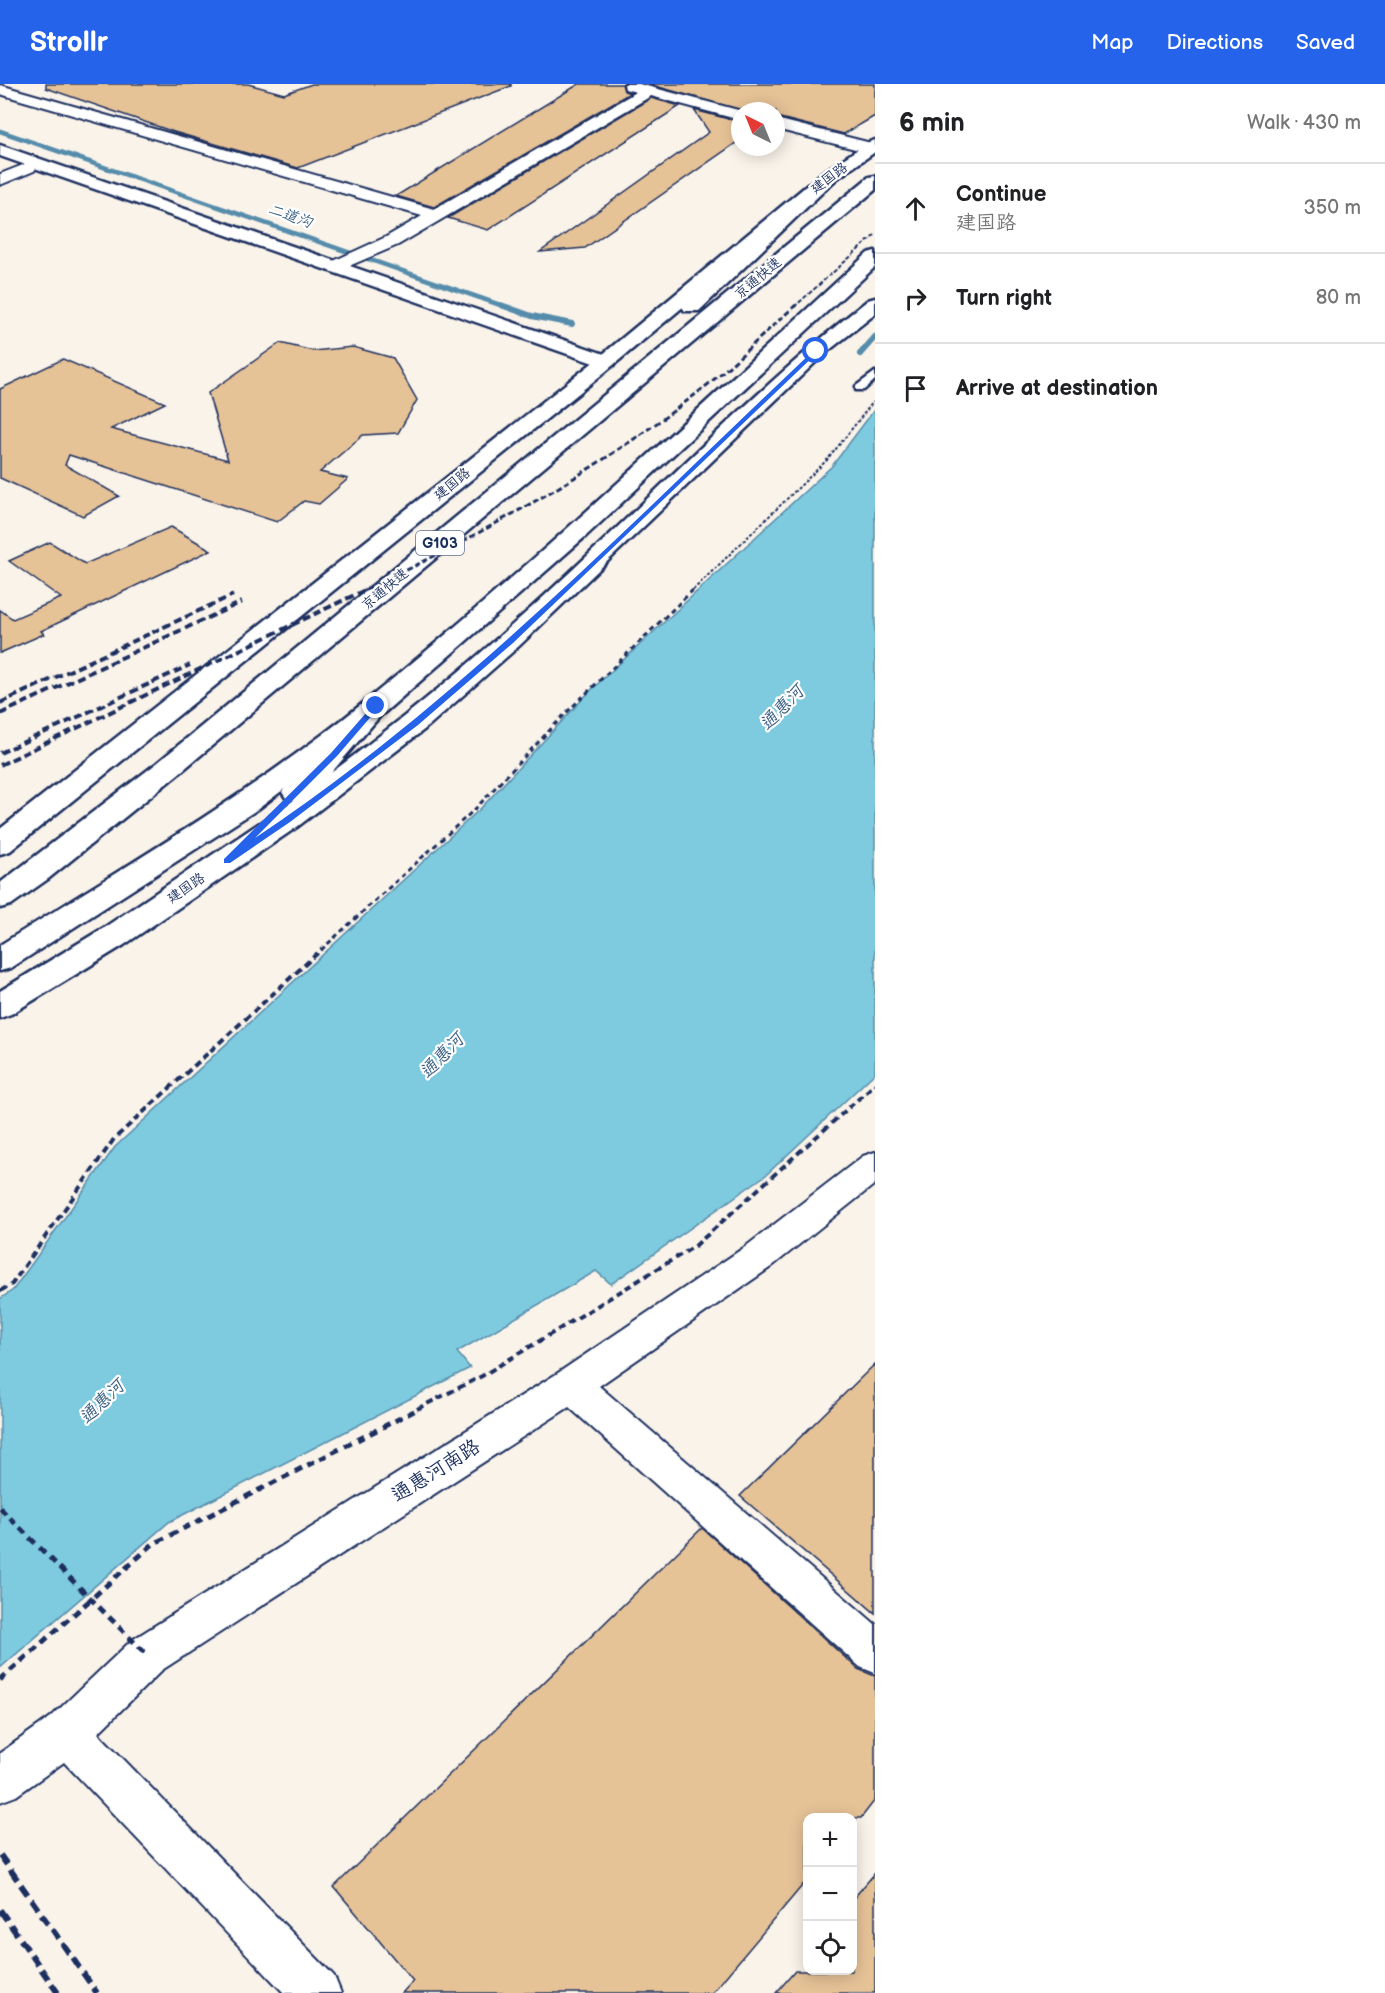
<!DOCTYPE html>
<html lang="en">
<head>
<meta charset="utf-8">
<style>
  :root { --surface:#fff; --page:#f2f2f2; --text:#202124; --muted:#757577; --line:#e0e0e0; --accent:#2563eb }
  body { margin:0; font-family:"Balsamiq Sans","LXGW WenKai TC",sans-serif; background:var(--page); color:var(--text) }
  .controls { position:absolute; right:18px; bottom:18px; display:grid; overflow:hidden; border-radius:12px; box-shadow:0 3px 15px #0003 }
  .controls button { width:54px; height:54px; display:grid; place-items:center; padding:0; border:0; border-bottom:2px solid var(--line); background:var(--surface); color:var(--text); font:30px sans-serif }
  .compass { position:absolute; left:731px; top:18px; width:54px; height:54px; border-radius:50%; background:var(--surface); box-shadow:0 3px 15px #0003; rotate:317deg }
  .stop { position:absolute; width:18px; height:18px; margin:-14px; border:4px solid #2563eb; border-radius:50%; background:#fff }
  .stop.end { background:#2563eb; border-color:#fff; box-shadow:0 2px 6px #0008 }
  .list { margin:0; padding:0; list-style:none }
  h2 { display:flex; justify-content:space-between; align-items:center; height:78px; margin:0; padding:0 24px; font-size:26px }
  h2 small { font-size:20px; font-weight:400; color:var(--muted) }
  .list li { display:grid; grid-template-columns:39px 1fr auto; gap:18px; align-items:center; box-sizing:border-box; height:90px; padding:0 24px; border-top:2px solid var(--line) }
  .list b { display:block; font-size:22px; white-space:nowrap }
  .list p { margin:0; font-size:20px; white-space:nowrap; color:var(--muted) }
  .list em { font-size:20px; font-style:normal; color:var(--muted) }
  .icon { flex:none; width:33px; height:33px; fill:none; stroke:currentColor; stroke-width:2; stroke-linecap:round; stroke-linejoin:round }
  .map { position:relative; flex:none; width:875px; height:1909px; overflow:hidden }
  header { display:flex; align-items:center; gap:36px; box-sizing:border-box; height:84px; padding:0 30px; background:var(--accent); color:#fff }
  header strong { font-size:28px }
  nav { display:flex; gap:33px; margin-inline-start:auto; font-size:21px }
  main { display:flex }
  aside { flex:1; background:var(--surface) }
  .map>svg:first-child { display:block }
</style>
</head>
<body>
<header>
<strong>Strollr</strong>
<nav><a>Map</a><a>Directions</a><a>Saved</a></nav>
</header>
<main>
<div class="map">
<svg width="875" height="1909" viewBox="0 0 875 1909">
  <rect width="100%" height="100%" fill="#faf3ea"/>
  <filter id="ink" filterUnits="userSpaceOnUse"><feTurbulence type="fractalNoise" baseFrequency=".0167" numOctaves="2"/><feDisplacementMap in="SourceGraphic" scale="12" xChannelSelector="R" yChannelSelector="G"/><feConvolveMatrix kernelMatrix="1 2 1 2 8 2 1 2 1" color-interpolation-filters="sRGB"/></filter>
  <g filter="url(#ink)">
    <polygon fill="#7ecade" stroke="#568cab" stroke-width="1.5" points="875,325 875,989 766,1091 611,1200 596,1187 457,1268 470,1284 169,1438 0,1584 0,1215 13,1206 115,1063 481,724 591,606 832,382"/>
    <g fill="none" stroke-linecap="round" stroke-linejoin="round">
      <polyline stroke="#568cab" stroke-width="4.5" points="0,47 506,223"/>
      <g stroke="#568cab" stroke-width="6">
        <polyline points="501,221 532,232 572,240"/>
        <polyline points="860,270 875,253"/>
      </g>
    </g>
    <g fill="#e6c297" stroke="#1b2f5e" stroke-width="1.5">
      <polygon points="46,0 248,0 284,10 312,0 511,0 511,2 298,84 174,48 46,4"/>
      <polygon points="579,0 622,0 624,7 630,9 434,123 396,112"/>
      <polygon points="648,0 875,0 875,32 844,50 776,33 776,27 744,27"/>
      <polygon points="651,14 680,22 488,146 448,134"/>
      <polygon points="694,26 740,38 740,56 585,164 540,168 709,48"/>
      <polygon points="280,259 313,267 353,263 393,274 417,316 398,349 363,351 320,388 348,395 319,420 304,417 277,438 69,371 65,381 119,412 83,432 0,394 0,305 63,275 165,319 111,345 228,376 208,309"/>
      <polygon points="171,443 211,466 41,547 44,550 0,569 0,526 13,535 61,514 9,477 50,458 85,480"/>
      <polygon points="875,1280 875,1529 740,1412"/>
      <polygon points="702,1444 858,1585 875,1592 875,1716 861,1734 807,1734 807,1796 712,1909 402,1909 413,1897 334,1803"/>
      <polygon points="875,1789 875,1909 776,1909 795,1887 852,1887 852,1816"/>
    </g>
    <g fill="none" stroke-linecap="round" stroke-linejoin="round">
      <g stroke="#1b2f5e" stroke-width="5">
        <polygon id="service" points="875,288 875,296 864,306 856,306 856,302"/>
      </g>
      <g stroke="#1b2f5e" stroke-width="4">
        <g id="minor">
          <polygon points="624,0 639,0 742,27 740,27 740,36 651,12 398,161 335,188 329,187 326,183 329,179 386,153 422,132 0,10 0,1 434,125 636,8 625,5"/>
          <polygon points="776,35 875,60 875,68 871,69 776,45"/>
          <polygon points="28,79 34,81 36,84 34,87 0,101 0,90"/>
          <polygon points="875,1068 875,1100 771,1183 599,1302 875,1540 875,1589 860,1583 569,1323 162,1586 98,1649 334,1892 341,1909 284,1909 64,1678 16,1712 0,1718 0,1669 51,1633 132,1556 558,1289 745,1163 863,1072"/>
        </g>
      </g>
      <g stroke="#1b2f5e" stroke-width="5">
        <polygon id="tertiary" points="0,61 613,273 616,277 613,281 599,281 0,72"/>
      </g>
      <g stroke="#1b2f5e" stroke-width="5">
        <g id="secondary">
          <polygon points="875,56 875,68 835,96 605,288 10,767 0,770 0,745 591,280 823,88 869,58"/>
          <path d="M875,214v16l-52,41 -304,291 -94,83 -128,98 -173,118 -113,69 -11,4v-27l102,-62 192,-129 -8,-2 -4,-6 4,-6 38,-38 40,-45 9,-2 9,2 4,6 -55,64c58,-44 115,-89 169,-137 125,-110 238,-233 368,-336z"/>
        </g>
      </g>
      <g stroke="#1b2f5e" stroke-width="5">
        <g id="motorway">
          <polygon points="829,87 837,92 835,96 699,227 685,227 682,223 685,219 823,88"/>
          <polygon points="875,92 875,106 177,691 48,795 11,821 0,824 0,799 157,679 869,93"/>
          <path d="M875,167v16l-289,269 -201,176 -127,97 -247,159 -11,3v-26c125,-78 252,-152 367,-245 174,-141 336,-296 501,-447z"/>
        </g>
      </g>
      <polyline stroke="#1b2f5e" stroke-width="2" stroke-dasharray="3 2" stroke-linecap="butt" points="693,506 828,375 873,318"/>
      <polyline stroke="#1b2f5e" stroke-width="3" stroke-dasharray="5 4" stroke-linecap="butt" points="321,866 475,725 566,629 695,504"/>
      <g stroke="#1b2f5e" stroke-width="4" stroke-dasharray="7 4.5" stroke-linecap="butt">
        <polyline points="0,1207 12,1200 114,1055 322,865"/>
        <polyline points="417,1325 482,1292 695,1162 875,1000"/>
      </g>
      <polyline stroke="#1b2f5e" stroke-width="5" stroke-dasharray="8 6" stroke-linecap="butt" points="0,1596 153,1460 420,1324"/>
      <use href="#service" fill="#fff" fill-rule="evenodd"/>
      <use href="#minor" fill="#fff" fill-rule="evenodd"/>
      <use href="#tertiary" fill="#fff" fill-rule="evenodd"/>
      <use href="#secondary" fill="#fff" fill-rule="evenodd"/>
      <use href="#motorway" fill="#fff" fill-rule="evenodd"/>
      <polyline stroke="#1b2f5e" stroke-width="2" stroke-dasharray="4.5 2" stroke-linecap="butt" points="794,223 875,151"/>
      <path stroke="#1b2f5e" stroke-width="3" stroke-dasharray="6 3" stroke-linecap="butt" d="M366,506c116,-56 233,-120 335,-200 33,-26 63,-57 95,-85"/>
      <g stroke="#1b2f5e" stroke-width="4" stroke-dasharray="8 4" stroke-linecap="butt">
        <polyline points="0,619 233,511"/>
        <polyline points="0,630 242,518"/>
        <polyline points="0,669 190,581"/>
        <polyline points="0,681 369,504"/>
      </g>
      <g stroke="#1b2f5e" stroke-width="6" stroke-dasharray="12 6" stroke-linecap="butt">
        <polyline points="0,1771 97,1909"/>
        <polyline points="0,1826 58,1909"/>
      </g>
      <polyline stroke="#1b2f5e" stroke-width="5" stroke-dasharray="8 6" stroke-linecap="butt" points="0,1424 147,1571"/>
    </g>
  </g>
  <path fill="#2563eb" d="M814,266l5,1 -306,292 -95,82 -128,97 -60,41h-6v-4l107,-106 42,-48 7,1 -43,50 -82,82c204,-136 381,-320 559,-488z"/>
  <g text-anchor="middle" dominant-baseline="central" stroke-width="4.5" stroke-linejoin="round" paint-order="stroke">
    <g font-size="14" fill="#1b2f5e" stroke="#fff">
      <text transform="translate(829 94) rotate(-37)">建国路</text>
      <text transform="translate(758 194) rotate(-40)">京通快速</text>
      <text transform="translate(452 400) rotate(-39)">建国路</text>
      <text transform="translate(385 505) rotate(-40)">京通快速</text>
      <text transform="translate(186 804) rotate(-34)">建国路</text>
    </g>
    <g font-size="15" font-style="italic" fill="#395e84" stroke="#fff">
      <text transform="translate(290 132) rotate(19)">二道沟</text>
    </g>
    <rect fill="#fff" stroke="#5f6d8e" stroke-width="1.5" x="416" y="447" width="48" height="24" rx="4.5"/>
    <g font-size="15" font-weight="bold" fill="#1b2f5e">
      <text x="440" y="459">G103</text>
    </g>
    <g font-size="18" font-style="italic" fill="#395e84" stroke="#fff">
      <text transform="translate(782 624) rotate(-46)">通惠河</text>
      <text transform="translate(442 972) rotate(-46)">通惠河</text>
      <text transform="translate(102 1318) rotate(-44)">通惠河</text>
    </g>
    <g font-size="20" fill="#1b2f5e" stroke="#fff">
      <text transform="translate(436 1387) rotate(-32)">通惠河南路</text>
    </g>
  </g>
</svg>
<div class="controls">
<button>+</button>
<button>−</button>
<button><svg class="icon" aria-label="locate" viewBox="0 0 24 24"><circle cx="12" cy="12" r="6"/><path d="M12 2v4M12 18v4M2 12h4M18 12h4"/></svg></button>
</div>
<svg class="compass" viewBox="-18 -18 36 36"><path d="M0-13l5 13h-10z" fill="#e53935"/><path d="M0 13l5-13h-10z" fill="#757577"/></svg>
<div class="stop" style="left:816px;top:267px"></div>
<div class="stop end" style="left:376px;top:622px"></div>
</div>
<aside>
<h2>6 min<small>Walk · 430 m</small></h2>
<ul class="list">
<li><svg class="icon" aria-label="ahead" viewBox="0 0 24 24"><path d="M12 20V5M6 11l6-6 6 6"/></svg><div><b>Continue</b><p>建国路</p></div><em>350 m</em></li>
<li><svg class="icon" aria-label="right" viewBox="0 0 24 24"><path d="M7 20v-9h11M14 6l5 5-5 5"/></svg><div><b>Turn right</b></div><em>80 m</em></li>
<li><svg class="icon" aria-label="arrive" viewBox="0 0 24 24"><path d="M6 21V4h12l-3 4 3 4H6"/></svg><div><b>Arrive at destination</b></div></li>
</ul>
</aside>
</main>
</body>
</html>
